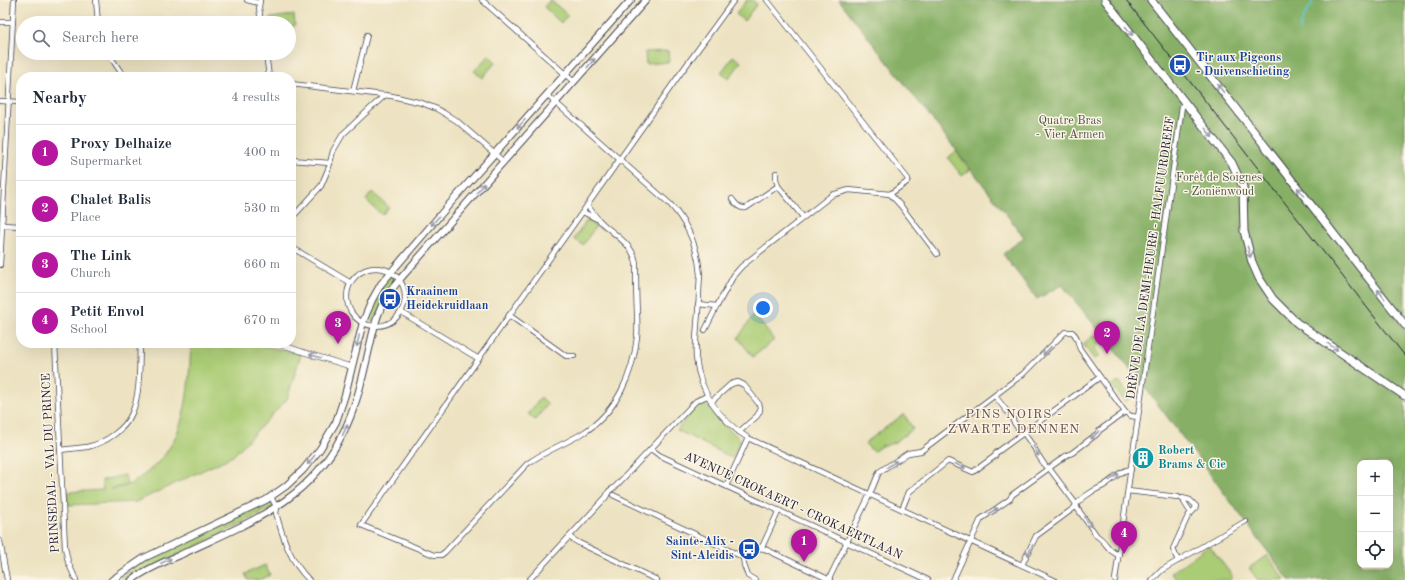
<!DOCTYPE html>
<html lang="en">
<head>
<meta charset="utf-8">
<style>
  :root { --surface:#fff; --page:#f2f2f3; --text:#1f2937; --muted:#747a83; --line:#e0e1e3; --accent:#b5179e }
  body { margin:0; font-family:"Old Standard TT",serif; background:var(--page); color:var(--text) }
  .controls { position:absolute; right:12px; bottom:12px; display:grid; overflow:hidden; border-radius:8px; box-shadow:0 4px 16px #0002 }
  .controls button { width:36px; height:36px; display:grid; place-items:center; padding:0; border:0; border-bottom:1px solid var(--line); background:var(--surface); color:var(--text); font:20px sans-serif }
  .you { position:absolute; left:763px; top:308px; width:14px; height:14px; margin:-10px; border:3px solid #fff; border-radius:50%; background:#1a73e8; box-shadow:0 0 0 6px #1a73e833 }
  .badge { display:grid; place-items:center; width:26px; height:26px; border-radius:50%; background:var(--accent); color:#fff; font-size:13px; font-weight:700 }
  .pin { position:absolute; translate:-50% -33px; filter:drop-shadow(0 1px 2px #0008) }
  .pin::after { content:''; position:absolute; top:21px; width:14px; height:12px; background:inherit; clip-path:polygon(0 0,100% 0,50% 100%) }
  .list { margin:0; padding:0; list-style:none }
  h2 { display:flex; justify-content:space-between; align-items:center; height:52px; margin:0; padding:0 16px; font-size:17px }
  h2 small { font-size:13px; font-weight:400; color:var(--muted) }
  .list li { display:grid; grid-template-columns:26px 1fr auto; gap:12px; align-items:center; box-sizing:border-box; height:56px; padding:0 16px; border-top:1px solid var(--line) }
  .list b { display:block; font-size:15px; white-space:nowrap }
  .list p { margin:0; font-size:13px; white-space:nowrap; color:var(--muted) }
  .list em { font-size:13px; font-style:normal; color:var(--muted) }
  .icon { flex:none; width:22px; height:22px; fill:none; stroke:currentColor; stroke-width:2; stroke-linecap:round; stroke-linejoin:round }
  .map { position:relative; flex:none; width:1405px; height:580px; overflow:hidden }
  .search { position:absolute; background:var(--surface); box-shadow:0 4px 16px #0002; left:16px; top:16px; width:280px; height:44px; display:flex; align-items:center; gap:10px; box-sizing:border-box; padding:0 14px; border-radius:22px; color:var(--muted); font-size:15px }
  .panel { position:absolute; background:var(--surface); box-shadow:0 4px 16px #0002; left:16px; top:72px; width:280px; height:276px; border-radius:16px }
  .map>svg:first-child { display:block }
</style>
</head>
<body>
<div class="map">
<svg width="1405" height="580" viewBox="0 0 1405 580">
  <rect width="100%" height="100%" fill="#fcf5e5"/>
  <filter id="ink" filterUnits="userSpaceOnUse"><feTurbulence type="fractalNoise" baseFrequency=".025" numOctaves="2"/><feDisplacementMap in="SourceGraphic" scale="8" xChannelSelector="R" yChannelSelector="G"/><feConvolveMatrix kernelMatrix="1 2 1 2 8 2 1 2 1" color-interpolation-filters="sRGB"/></filter>
  <filter id="wash" filterUnits="userSpaceOnUse"><feTurbulence type="fractalNoise" baseFrequency=".012" numOctaves="4" result="noise"/><feDisplacementMap in="SourceGraphic" scale="16" xChannelSelector="R" yChannelSelector="G"/><feGaussianBlur stdDeviation="0.9" result="paint"/><feColorMatrix in="noise" values="0 0 0 0 0 0 0 0 0 0 0 0 0 0 0 0 0 1.4 0 .05"/><feComposite in="paint" operator="in"/></filter>
  <g filter="url(#wash)">
    <rect width="100%" height="100%" fill="#ede3c2"/>
    <g fill="#aacc75" stroke="#667758">
      <polygon points="550,0 568,15 561,23 544,7"/>
      <polygon points="747,0 752,0 757,4 744,21 736,14"/>
      <polygon points="294,15 295,26 289,27 289,23 271,23 270,18"/>
      <polygon points="668,51 669,62 646,64 645,52"/>
      <polygon points="489,55 496,62 482,78 474,71"/>
      <polygon points="733,56 741,62 729,79 721,73"/>
      <polygon points="956,151 970,170 962,176 948,158"/>
      <polygon points="372,192 389,207 382,215 366,200"/>
      <polygon points="587,220 596,226 583,245 574,239"/>
      <polygon points="390,276 394,278 395,281 374,321 369,322 367,321 373,300"/>
      <polygon points="754,314 774,340 753,357 738,338"/>
      <polygon points="1094,335 1101,342 1095,348 1100,356 1094,359 1083,344"/>
      <path d="M195,343l64,2 42,9 -14,45 -54,57 -97,46 -68,3 -1,-13 36,-2 -1,-10 23,-5 2,10 -16,4c14,-1 24,-7 35,-16 42,-32 42,-80 45,-128h3z"/>
      <polygon points="1119,381 1131,397 1125,402 1112,385"/>
      <polygon points="541,397 548,404 535,420 528,414"/>
      <polygon points="701,400 721,422 741,440 732,458 677,430"/>
      <polygon points="904,414 913,429 895,442 885,446 883,445 874,451 869,448 865,443"/>
      <polygon points="268,500 271,501 274,507 130,580 124,580 122,577 134,566"/>
      <polygon points="1209,545 1233,577 1230,580 1177,580 1171,573"/>
      <polygon points="1267,555 1285,580 1258,580 1249,568"/>
      <polygon points="265,565 270,575 259,580 248,580 245,574"/>
    </g>
    <path fill="#87b066" stroke="#546950" fill-rule="evenodd" d="M839,0h566v580h-116l-136,-182 -91,-113 -25,14 -34,-45 21,-17zM1360,463h30v102h-30z"/>
    <g fill="none" stroke-linecap="round" stroke-linejoin="round">
      <polyline stroke="#5dcad4" stroke-width="1.5" points="1299,31 1303,18 1312,4 1311,0"/>
    </g>
  </g>
  <g filter="url(#ink)">
    <g fill="none" stroke-linecap="round" stroke-linejoin="round">
      <g stroke="#403f4f" stroke-width="6">
        <g id="minor">
          <polyline points="96,0 98,23"/>
          <polyline points="247,0 259,3"/>
          <polyline points="260,0 259,7 261,23"/>
          <polyline points="482,0 574,82"/>
          <polyline points="0,22 13,22"/>
          <polyline points="108,53 124,77"/>
          <polyline points="266,53 269,77"/>
          <polyline points="291,84 392,96 422,103 437,109 457,121 504,162"/>
          <polyline points="353,91 367,35"/>
          <path d="M547,95l123,109c18,20 28,43 30,71 -1,12 -1,24 -2,37 -1,15 -3,31 -2,46 4,35 24,62 52,80l306,142"/>
          <polyline points="0,101 21,102"/>
          <polyline points="291,160 330,163"/>
          <polyline points="776,173 776,179 778,186"/>
          <polyline points="890,194 901,206 937,254"/>
          <path d="M732,199c4,5 7,10 14,9l32,-22 25,31"/>
          <path d="M587,205c4,5 8,11 12,15 13,14 34,23 37,43 0,17 0,33 1,49 0,8 1,17 0,25 -4,37 -20,75 -54,96 -18,11 -38,18 -56,31l-82,88 -4,3h-7l-73,-30 319,-451 54,-74"/>
          <polyline points="583,212 597,219"/>
          <polyline points="291,219 321,186 329,167 333,151 343,134 385,95"/>
          <polyline points="2,225 21,226"/>
          <polyline points="291,247 351,283"/>
          <polyline points="0,265 14,0"/>
          <circle cx="376" cy="297" r="29"/>
          <polyline points="698,304 717,306 734,275 742,266 832,195 849,190 890,194 907,182 908,179 767,0"/>
          <polyline points="401,312 479,359"/>
          <polyline points="509,315 566,356 574,356"/>
          <polyline points="705,330 717,306"/>
          <polyline points="55,343 65,547 68,562 76,580"/>
          <polyline points="269,343 280,344 303,352 352,367"/>
          <path d="M995,396l18,23v2l7,10 3,1 12,17 1,3 10,15 3,1 27,36 1,4 20,28c10,6 11,16 22,19"/>
          <polyline points="711,402 731,384 738,382 744,385 759,404 760,407 760,411 757,416 739,432"/>
          <polyline points="651,449 659,455 928,580"/>
          <path d="M60,450c9,-1 18,-2 27,-3 18,-4 38,-17 45,-34 9,-21 7,-48 8,-70"/>
          <polyline points="726,486 748,438"/>
          <polyline points="1128,491 1178,497"/>
          <polyline points="613,495 743,557"/>
          <path d="M271,497l6,11 -1,5c7,25 14,48 33,67"/>
          <polyline points="1185,499 1184,502 1191,513"/>
          <polyline points="902,509 909,492 948,461 973,472 995,456 996,453 1100,377"/>
          <polyline points="569,537 579,543 657,580"/>
          <polyline points="0,541 7,580"/>
          <polyline points="760,548 763,545 779,510"/>
          <polyline points="743,557 760,548 765,549 830,580"/>
          <polyline points="743,557 744,565 748,576 755,580"/>
          <polyline points="1178,561 1173,549 1188,516 1195,509 1196,506 1190,500 1182,498"/>
          <path d="M1022,565l14,-29 38,-28c5,-9 18,-17 27,-21 11,-5 18,-17 30,-18"/>
          <path d="M829,579l41,-85 9,-22 29,-19 13,-2 102,-77 42,-42h7c7,5 5,11 8,17l45,63 6,4 7,1"/>
          <polyline points="529,580 606,497 609,491 615,487 693,404 696,401 707,396"/>
          <polyline points="953,580 981,519 1010,499 1012,495 1067,455 1072,453 1097,434 1100,430 1125,412"/>
          <polyline points="1115,580 1182,106 1185,103"/>
          <polyline points="1152,580 1162,570 1246,521"/>
        </g>
      </g>
      <g stroke="#403f4f" stroke-width="8">
        <g id="tertiary">
          <polyline points="112,580 144,558 266,500 286,486 303,470 320,449 336,422 345,395 363,322 372,300 381,284 447,207 631,0"/>
          <path d="M132,580c14,-11 32,-18 48,-25 66,-32 127,-51 162,-120 15,-28 21,-60 28,-90 3,-12 5,-24 10,-35 4,-12 12,-21 20,-31l246,-279"/>
        </g>
      </g>
      <g stroke="#403f4f" stroke-width="9">
        <g id="primary">
          <polyline points="1105,0 1232,163 1243,187 1244,231 1252,262 1259,278 1273,299 1297,323 1405,396"/>
          <polyline points="1151,0 1405,325"/>
        </g>
      </g>
      <use href="#minor" stroke="#fff" stroke-width="4.5"/>
      <use href="#tertiary" stroke="#fff" stroke-width="6"/>
      <use href="#primary" stroke="#fff" stroke-width="7"/>
      <polyline stroke="#22223b" stroke-width="1" points="1126,0 1405,356"/>
    </g>
    <defs><path id="oneway-shaft" d="M-6 0H5M1.5-3L5.5 0L1.5 3" fill="none" stroke-width="1.6" stroke-linecap="round" stroke-linejoin="round"/></defs>
    <g stroke="#9c9ca7">
      <use href="#oneway-shaft" transform="translate(1129 31) rotate(52)"/>
      <use href="#oneway-shaft" transform="translate(591 63) rotate(-49)"/>
      <use href="#oneway-shaft" transform="translate(1221 89) rotate(-128)"/>
      <use href="#oneway-shaft" transform="translate(521 124) rotate(132)"/>
      <use href="#oneway-shaft" transform="translate(1209 133) rotate(52)"/>
      <use href="#oneway-shaft" transform="translate(481 188) rotate(-49)"/>
      <use href="#oneway-shaft" transform="translate(1301 192) rotate(-128)"/>
      <use href="#oneway-shaft" transform="translate(435 221) rotate(131)"/>
      <use href="#oneway-shaft" transform="translate(1249 252) rotate(75)"/>
      <use href="#oneway-shaft" transform="translate(1381 294) rotate(-128)"/>
      <use href="#oneway-shaft" transform="translate(358 341) rotate(103)"/>
      <use href="#oneway-shaft" transform="translate(1333 347) rotate(34)"/>
      <use href="#oneway-shaft" transform="translate(1047 351) rotate(133)"/>
      <use href="#oneway-shaft" transform="translate(315 356) rotate(-163)"/>
      <use href="#oneway-shaft" transform="translate(345 430) rotate(-65)"/>
      <use href="#oneway-shaft" transform="translate(1095 435) rotate(137)"/>
      <use href="#oneway-shaft" transform="translate(1036 451) rotate(63)"/>
      <use href="#oneway-shaft" transform="translate(311 460) rotate(129)"/>
      <use href="#oneway-shaft" transform="translate(892 464) rotate(-34)"/>
      <use href="#oneway-shaft" transform="translate(960 466) rotate(24)"/>
      <use href="#oneway-shaft" transform="translate(1114 477) rotate(-36)"/>
      <use href="#oneway-shaft" transform="translate(993 511) rotate(-33)"/>
      <use href="#oneway-shaft" transform="translate(1088 522) rotate(54)"/>
      <use href="#oneway-shaft" transform="translate(1030 550) rotate(115)"/>
      <use href="#oneway-shaft" transform="translate(166 561) rotate(-25)"/>
    </g>
  </g>
  <defs>
    <g id="bus-disc" transform="scale(1.15)"><circle r="9.5" fill="#1a4fb4" stroke="#fcf5e5"/><path d="M-5-6H5V4H4V6H2V4H-2V6H-4V4H-5ZM-3.5-4V0h7V-4ZM-3.5 1.2v1.5H-2V1.2ZM2 1.2v1.5H3.5V1.2Z" fill="#fff"/></g>
    <g id="building-disc" transform="scale(1.15)"><circle r="9.5" fill="#0f9aa8" stroke="#fcf5e5"/><path d="M-4-6H4V6H1V3H-1V6H-4ZM-2.5-4.3h1.7v1.8h-1.7ZM.8-4.3h1.7v1.8H.8ZM-2.5-1h1.7V.8h-1.7ZM.8-1h1.7V.8H.8Z" fill="#fff"/></g>
  </defs>
  <g fill-rule="evenodd">
    <use href="#bus-disc" x="1180" y="65"/>
    <use href="#bus-disc" x="390" y="299"/>
    <use href="#building-disc" x="1143" y="458"/>
    <use href="#bus-disc" x="749" y="549"/>
  </g>
  <g text-anchor="middle" dominant-baseline="central" stroke-width="3" stroke-linejoin="round" paint-order="stroke">
    <g font-size="12" font-weight="bold" fill="#164399" stroke="#fcf5e5" text-anchor="start">
      <text x="1196" y="58">Tir aux Pigeons<tspan x="1196" dy="14">- Duivenschieting</tspan></text>
      <text x="406" y="292">Kraainem<tspan x="406" dy="14">Heidekruidlaan</tspan></text>
      <text x="734" y="542" text-anchor="end">Sainte-Alix -<tspan x="734" dy="14">Sint-Aleidis</tspan></text>
    </g>
    <g font-size="12" fill="#4b554c" stroke="#fcf5e5">
      <text x="1070" y="121">Quatre Bras<tspan x="1070" dy="14">- Vier Armen</tspan></text>
      <text x="1219" y="178">Forêt de Soignes<tspan x="1219" dy="14">- Zoniënwoud</tspan></text>
    </g>
    <g font-size="12" fill="#22223b" stroke="#fcf5e5">
      <text transform="translate(1151 258) rotate(-82)">DRÈVE DE LA DEMI-HEURE - HALFUURDREEF</text>
      <text transform="translate(51 463) rotate(-93)">PRINSEDAL - VAL DU PRINCE</text>
      <text transform="translate(793 506) rotate(25)">AVENUE CROKAERT - CROKAERTLAAN</text>
    </g>
    <g font-size="12" font-weight="bold" fill="#0d838f" stroke="#fcf5e5" text-anchor="start">
      <text x="1158" y="451">Robert<tspan x="1158" dy="14">Brams &amp; Cie</tspan></text>
    </g>
    <g font-size="13" letter-spacing="1" fill="#685151" stroke="#fcf5e5">
      <text x="1014" y="414">PINS NOIRS -<tspan x="1014" dy="15">ZWARTE DENNEN</tspan></text>
    </g>
  </g>
</svg>
<div class="controls">
<button>+</button>
<button>−</button>
<button><svg class="icon" aria-label="locate" viewBox="0 0 24 24"><circle cx="12" cy="12" r="6"/><path d="M12 2v4M12 18v4M2 12h4M18 12h4"/></svg></button>
</div>
<div class="you"></div>
<div class="pin badge" style="left:804px;top:562px">1</div>
<div class="pin badge" style="left:1107px;top:354px">2</div>
<div class="pin badge" style="left:338px;top:344px">3</div>
<div class="pin badge" style="left:1124px;top:554px">4</div>
<div class="search"><svg class="icon" aria-label="search" viewBox="0 0 24 24"><circle cx="10" cy="10" r="6"/><path d="M15 15l6 6"/></svg>Search here</div>
<section class="panel">
<h2>Nearby<small>4 results</small></h2>
<ul class="list">
<li><span class="badge">1</span><div><b>Proxy Delhaize</b><p>Supermarket</p></div><em>400 m</em></li>
<li><span class="badge">2</span><div><b>Chalet Balis</b><p>Place</p></div><em>530 m</em></li>
<li><span class="badge">3</span><div><b>The Link</b><p>Church</p></div><em>660 m</em></li>
<li><span class="badge">4</span><div><b>Petit Envol</b><p>School</p></div><em>670 m</em></li>
</ul>
</section>
</div>
</body>
</html>
